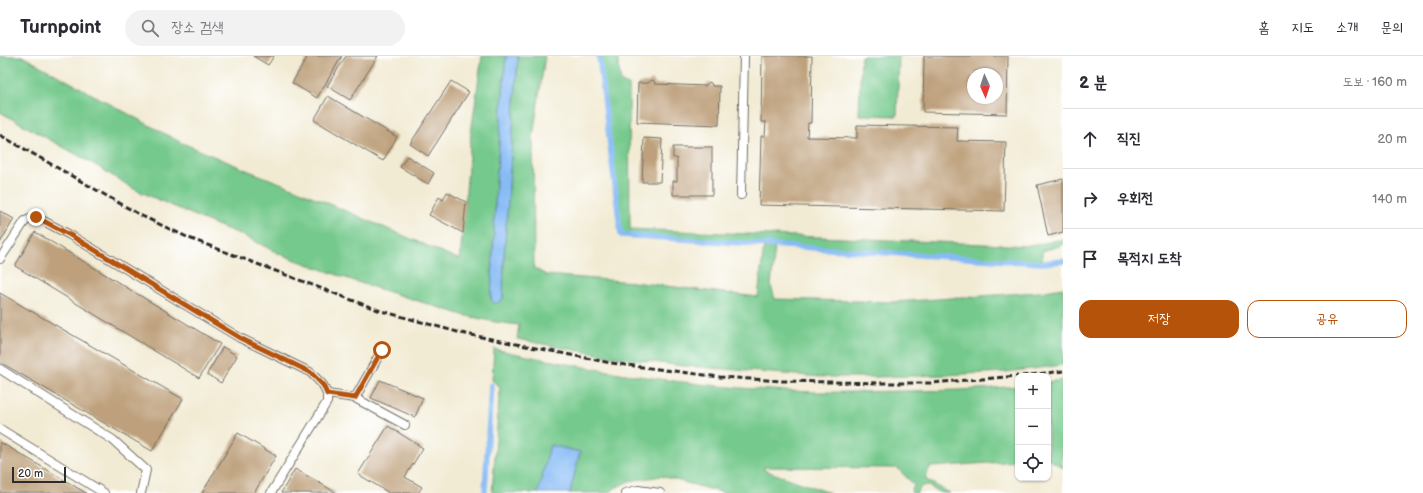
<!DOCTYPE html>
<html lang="ko">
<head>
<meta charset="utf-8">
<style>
  :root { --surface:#fff; --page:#f2f2f3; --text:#2b2b33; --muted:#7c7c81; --line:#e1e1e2; --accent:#b45309 }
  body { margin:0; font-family:"Balsamiq Sans","Poor Story",sans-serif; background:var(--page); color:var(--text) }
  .controls { position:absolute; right:12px; bottom:12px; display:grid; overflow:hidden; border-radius:8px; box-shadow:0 1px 3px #0004 }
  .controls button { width:36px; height:36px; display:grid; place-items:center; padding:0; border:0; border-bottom:1px solid var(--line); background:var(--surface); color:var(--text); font:20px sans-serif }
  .compass { position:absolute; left:967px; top:12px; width:36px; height:36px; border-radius:50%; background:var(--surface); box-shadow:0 1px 3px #0004; rotate:177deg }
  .scale { position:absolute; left:12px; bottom:10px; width:54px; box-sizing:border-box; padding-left:4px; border:2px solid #2b2b2b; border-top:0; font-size:11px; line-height:14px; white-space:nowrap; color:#2b2b2b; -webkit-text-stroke:3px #fff; paint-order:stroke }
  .stop { position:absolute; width:12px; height:12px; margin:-9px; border:3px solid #b45309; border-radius:50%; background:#fff }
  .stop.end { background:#b45309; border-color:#fff; box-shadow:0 1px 4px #0008 }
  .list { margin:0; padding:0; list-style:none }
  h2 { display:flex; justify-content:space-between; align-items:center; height:52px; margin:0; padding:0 16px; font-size:17px }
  h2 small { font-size:13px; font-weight:400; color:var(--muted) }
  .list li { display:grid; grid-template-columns:26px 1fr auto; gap:12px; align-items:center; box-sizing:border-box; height:60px; padding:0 16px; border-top:1px solid var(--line) }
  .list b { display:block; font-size:15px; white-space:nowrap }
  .list em { font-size:13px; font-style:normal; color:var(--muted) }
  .actions { display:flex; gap:8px; padding:12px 16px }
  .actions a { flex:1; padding:9px 0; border:1px solid var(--accent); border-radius:12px; text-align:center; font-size:14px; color:var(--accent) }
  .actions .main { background:var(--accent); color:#fff }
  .icon { flex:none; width:22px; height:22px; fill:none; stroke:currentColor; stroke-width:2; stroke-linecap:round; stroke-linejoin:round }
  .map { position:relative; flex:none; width:1063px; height:437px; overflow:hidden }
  header { display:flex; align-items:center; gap:24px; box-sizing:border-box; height:56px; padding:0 20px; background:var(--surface); border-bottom:1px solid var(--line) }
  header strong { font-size:19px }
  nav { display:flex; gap:22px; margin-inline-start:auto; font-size:14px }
  .search { width:280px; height:36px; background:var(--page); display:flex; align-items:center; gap:10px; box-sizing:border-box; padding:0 14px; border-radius:22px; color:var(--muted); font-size:15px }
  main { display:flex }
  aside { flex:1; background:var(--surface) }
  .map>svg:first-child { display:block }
</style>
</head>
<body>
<header>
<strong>Turnpoint</strong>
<div class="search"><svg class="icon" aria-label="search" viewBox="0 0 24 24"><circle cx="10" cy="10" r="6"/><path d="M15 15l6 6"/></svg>장소 검색</div>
<nav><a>홈</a><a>지도</a><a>소개</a><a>문의</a></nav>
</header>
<main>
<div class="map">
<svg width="1063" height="437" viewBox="0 0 1063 437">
  <rect width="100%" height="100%" fill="#fff"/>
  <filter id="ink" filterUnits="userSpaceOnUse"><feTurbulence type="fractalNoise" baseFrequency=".025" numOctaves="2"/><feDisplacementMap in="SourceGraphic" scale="8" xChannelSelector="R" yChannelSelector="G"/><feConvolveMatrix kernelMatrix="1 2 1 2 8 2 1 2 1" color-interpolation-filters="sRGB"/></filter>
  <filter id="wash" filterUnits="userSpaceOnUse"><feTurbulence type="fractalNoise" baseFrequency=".012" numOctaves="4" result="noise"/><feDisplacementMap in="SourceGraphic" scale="16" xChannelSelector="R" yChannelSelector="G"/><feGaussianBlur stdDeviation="0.9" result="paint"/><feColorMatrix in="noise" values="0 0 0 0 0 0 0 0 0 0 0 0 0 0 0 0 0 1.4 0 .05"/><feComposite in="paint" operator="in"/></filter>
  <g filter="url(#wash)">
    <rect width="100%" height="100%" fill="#f2ebd4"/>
    <g fill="#74c98c" stroke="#507a5c">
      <polygon points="0,0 22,0 180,86 249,115 288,130 460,204 471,77 482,0 506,0 496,127 491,244 503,243 504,201 518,0 545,0 533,80 534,212 546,219 633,226 758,241 764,190 775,190 771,230 775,243 893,246 1039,236 1063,232 1063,309 1006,316 944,319 876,321 821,321 675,309 602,299 517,283 519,269 495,266 463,259 357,226 282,199 242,179 207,165 134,133 97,110 0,56"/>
      <polygon points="600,0 617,0 621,26 629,29 630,173 1030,190 1063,183 1063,189 1042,195 1042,206 622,177"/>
      <polygon points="861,0 899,0 897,60 859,59"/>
      <path d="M494,293c97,21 197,38 297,42 35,2 70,1 106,0 40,0 81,-1 121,-5v75l-88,6 -5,12 25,14c-4,0 -8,0 -11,-1 -8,-4 -16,-13 -22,1h-6l3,-8 -17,-17 -133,-1v3l66,23h-106l-63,-17 -32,5 -14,7 -5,5h-40l10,-41 -30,-7 -11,48h-47l8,-106 -8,-7z"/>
      <polygon points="1063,324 1062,402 1063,412 1048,403 1048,326"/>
    </g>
    <g fill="#87bbf5" stroke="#597390">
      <polygon points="506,0 518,0 504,201 503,243 496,248 491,244 496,127"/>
      <polygon points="550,389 580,396 570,437 538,437"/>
    </g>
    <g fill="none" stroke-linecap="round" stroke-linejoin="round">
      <g stroke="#87bbf5" stroke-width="5.5">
        <polyline points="599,0 621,179 1042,207 1063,205"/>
        <polyline points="485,437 491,329"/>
      </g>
    </g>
    <g id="blocks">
      <g fill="#bea07c" fill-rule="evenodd">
        <polygon points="253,0 274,0 268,9"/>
        <polygon points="308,0 342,0 317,42 292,27"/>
        <polygon points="346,0 378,0 350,44 327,30"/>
        <polygon points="762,0 812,0 811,67 808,67 807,81 857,82 857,69 958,71 957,85 1006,86 1004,155 759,149 761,80 765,80 766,66 761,66"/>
        <path d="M924,0h84l-1,58 -84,-2zM973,18h24v24h-24z"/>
        <polygon points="652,24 654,25 655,28 705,30 709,26 711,27 712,30 720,30 719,69 637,66 638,27 648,27"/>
        <polygon points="451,25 469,36 428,100 410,88"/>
        <polygon points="328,40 397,81 383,105 314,64"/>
        <polygon points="644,82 662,83 660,126 642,126"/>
        <polygon points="673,91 712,91 712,139 673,139 673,125 677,125 677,102 673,102"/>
        <polygon points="407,100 434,117 428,128 400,111"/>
        <polygon points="1063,123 1063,176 1048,180 1037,129"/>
        <polygon points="447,136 466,146 463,177 429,159 439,141 443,144"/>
        <polygon points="0,155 14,163 0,187"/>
        <polygon points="35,176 220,288 199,322 15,210"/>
        <polygon points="0,237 183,343 152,395 0,306"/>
        <polygon points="223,291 237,300 221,327 207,318"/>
        <polygon points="380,324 423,342 415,361 371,342"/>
        <polygon points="388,370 423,392 405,421 422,431 418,437 389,437 358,418"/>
        <polygon points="238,377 276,400 254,437 202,437"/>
        <polygon points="0,386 86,437 0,437"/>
        <polygon points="295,413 337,437 281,437"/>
      </g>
    </g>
  </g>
  <g filter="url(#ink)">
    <use href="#blocks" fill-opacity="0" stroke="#716e66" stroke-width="1"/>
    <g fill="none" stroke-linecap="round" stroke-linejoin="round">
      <g stroke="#716e66" stroke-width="10">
        <g id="lane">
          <polyline points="741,139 744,0"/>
          <polyline points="0,203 25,165 36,161 70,179 240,282 310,316 323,329 327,338 327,346 271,437"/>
          <polyline points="0,313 113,384 146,414 141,437"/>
          <polyline points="327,338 355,342 405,369"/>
          <polyline points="355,342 382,294"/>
          <polyline points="0,373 104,437"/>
          <polyline points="625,437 638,434 660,437"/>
        </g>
      </g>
      <use href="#lane" stroke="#fff" stroke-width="8"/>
      <g stroke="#2b2b2b" stroke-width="3" stroke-dasharray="6 3" stroke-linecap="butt">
        <polyline points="0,79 142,160 189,182 378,254 461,277 611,307 720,321 782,325 883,327 931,327 1018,320"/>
        <polyline points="1022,320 1063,315"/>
      </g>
    </g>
  </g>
  <g fill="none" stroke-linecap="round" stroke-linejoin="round" filter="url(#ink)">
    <polyline stroke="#b45309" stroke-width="5" points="36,161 70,179 240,282 310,316 323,329 327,338 355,342 382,294"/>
  </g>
</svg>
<div class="controls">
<button>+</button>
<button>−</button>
<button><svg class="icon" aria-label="locate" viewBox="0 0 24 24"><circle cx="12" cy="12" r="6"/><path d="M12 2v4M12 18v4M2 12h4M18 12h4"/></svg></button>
</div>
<svg class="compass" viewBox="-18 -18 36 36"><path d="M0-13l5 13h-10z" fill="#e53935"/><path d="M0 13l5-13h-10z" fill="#7c7c81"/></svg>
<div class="scale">20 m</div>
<div class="stop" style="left:382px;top:294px"></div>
<div class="stop end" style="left:36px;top:161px"></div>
</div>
<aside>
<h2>2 분<small>도보 · 160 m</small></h2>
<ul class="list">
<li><svg class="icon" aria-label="ahead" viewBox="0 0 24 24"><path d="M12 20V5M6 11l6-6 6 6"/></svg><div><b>직진</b></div><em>20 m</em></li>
<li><svg class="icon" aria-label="right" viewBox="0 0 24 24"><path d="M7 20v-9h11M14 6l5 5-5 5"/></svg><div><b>우회전</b></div><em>140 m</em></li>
<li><svg class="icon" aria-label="arrive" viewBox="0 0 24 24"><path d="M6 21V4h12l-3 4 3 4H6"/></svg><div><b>목적지 도착</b></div></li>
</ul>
<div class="actions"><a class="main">저장</a><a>공유</a></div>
</aside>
</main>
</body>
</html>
